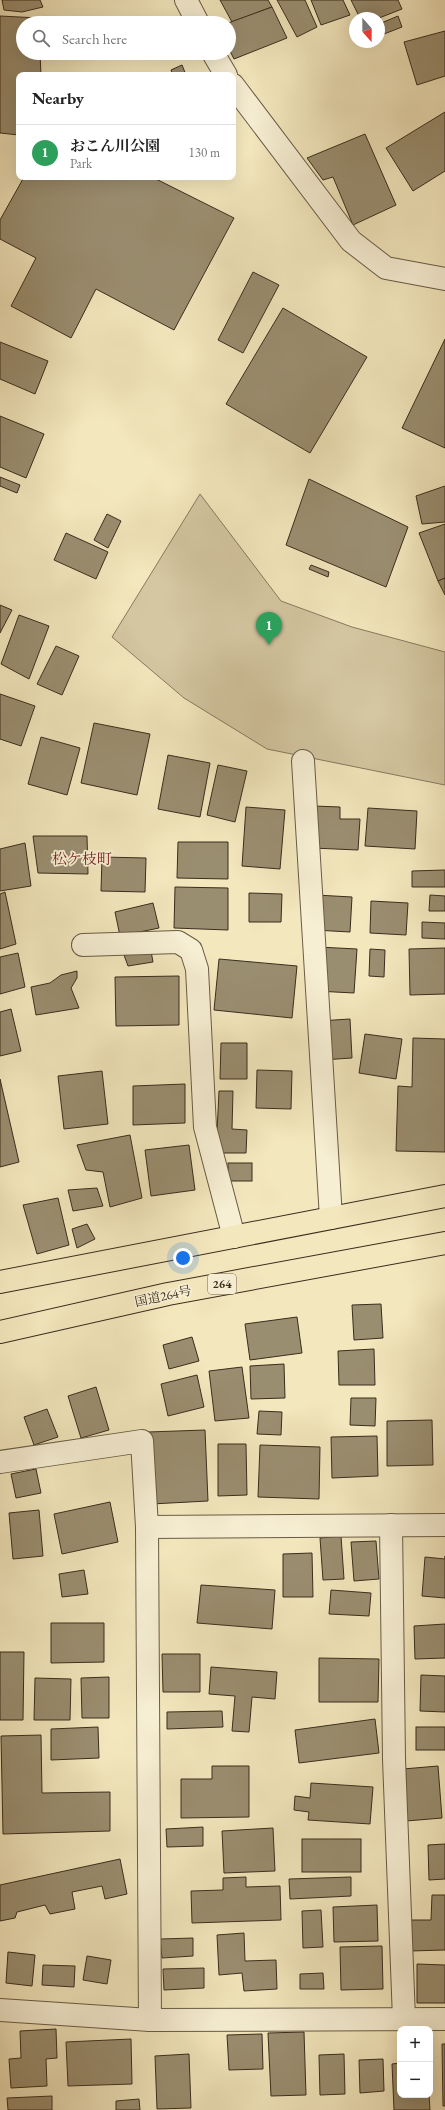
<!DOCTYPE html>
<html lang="en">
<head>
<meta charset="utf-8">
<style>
  :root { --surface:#fff; --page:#f6f6f6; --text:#222; --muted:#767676; --line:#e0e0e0; --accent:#ea580c }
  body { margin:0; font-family:"EB Garamond","Noto Serif JP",serif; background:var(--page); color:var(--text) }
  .controls { position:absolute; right:12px; bottom:12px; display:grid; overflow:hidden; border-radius:8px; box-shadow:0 4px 16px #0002 }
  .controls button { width:36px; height:36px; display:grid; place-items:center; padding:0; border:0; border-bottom:1px solid var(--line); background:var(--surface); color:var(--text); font:20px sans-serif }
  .compass { position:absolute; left:349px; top:12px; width:36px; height:36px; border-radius:50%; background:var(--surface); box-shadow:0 4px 16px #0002; rotate:159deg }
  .you { position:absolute; left:183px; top:1258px; width:14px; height:14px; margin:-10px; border:3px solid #fff; border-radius:50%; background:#1a73e8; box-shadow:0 0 0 6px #1a73e833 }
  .badge { display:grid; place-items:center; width:26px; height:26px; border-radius:50%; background:var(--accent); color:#fff; font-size:13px; font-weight:700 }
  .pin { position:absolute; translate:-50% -33px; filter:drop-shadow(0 1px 2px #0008) }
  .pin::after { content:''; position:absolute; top:21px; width:14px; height:12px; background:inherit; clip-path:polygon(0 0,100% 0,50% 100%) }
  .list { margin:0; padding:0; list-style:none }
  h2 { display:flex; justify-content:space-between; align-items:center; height:52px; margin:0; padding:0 16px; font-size:17px }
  h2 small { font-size:13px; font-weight:400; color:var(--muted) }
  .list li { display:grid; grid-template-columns:26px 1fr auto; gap:12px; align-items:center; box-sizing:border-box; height:56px; padding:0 16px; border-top:1px solid var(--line) }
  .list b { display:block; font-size:15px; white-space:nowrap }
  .list p { margin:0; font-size:13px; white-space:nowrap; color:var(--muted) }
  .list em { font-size:13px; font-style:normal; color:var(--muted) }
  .icon { flex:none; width:22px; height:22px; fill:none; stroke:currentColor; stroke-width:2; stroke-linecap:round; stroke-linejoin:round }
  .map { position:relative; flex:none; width:445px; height:2110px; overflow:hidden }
  .search { position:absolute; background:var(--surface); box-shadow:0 4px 16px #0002; left:16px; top:16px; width:220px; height:44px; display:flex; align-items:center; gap:10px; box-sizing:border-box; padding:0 14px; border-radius:22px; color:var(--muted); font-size:15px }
  .panel { position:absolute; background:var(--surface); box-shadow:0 4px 16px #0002; left:16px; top:72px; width:220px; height:108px; border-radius:8px }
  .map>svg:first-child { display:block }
</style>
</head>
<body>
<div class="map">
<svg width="445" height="2110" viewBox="0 0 445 2110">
  <rect width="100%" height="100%" fill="#f3e7bd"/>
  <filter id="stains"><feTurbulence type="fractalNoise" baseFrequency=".005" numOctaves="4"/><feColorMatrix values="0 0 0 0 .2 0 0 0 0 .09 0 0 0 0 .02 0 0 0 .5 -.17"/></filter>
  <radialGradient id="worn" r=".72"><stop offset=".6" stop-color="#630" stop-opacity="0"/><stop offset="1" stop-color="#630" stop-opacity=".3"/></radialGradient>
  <polygon fill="#d4c7a2" stroke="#877a60" points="200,494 281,601 352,627 445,652 445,785 267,749 184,698 112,637"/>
  <g fill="#9a8e70" stroke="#3a2d1d">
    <polygon points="2,0 40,0 43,7 22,12 4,10"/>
    <polygon points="220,0 268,0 272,7 232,22"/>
    <polygon points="277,0 305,0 317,27 297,37"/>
    <polygon points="311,0 343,0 350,15 321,25"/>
    <polygon points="351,0 398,0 402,9 379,18 360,18"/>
    <polygon points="272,7 287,38 234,59 229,49 228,23"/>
    <polygon points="0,16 39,18 39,23 23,23 23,53 40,53 41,75 19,75 19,135 0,133"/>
    <polygon points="398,16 402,27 384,34 379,24"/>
    <polygon points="445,31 445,76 417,85 404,42"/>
    <polygon points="182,65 186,75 173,75 171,70"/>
    <polygon points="445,112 445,171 413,191 386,148"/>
    <polygon points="365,134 396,205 353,225 333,177 323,180 307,158"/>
    <polygon points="24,177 152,177 234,218 174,330 96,289 71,338 11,306 36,258 0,239 0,220"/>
    <polygon points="253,272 279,285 243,353 218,340"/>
    <polygon points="283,308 367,357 310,453 226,404"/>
    <polygon points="445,339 445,448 402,428"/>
    <polygon points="0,342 48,361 35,394 0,379"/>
    <polygon points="0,416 44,434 26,478 0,467"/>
    <polygon points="0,477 20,485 17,493 0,486"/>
    <polygon points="309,479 408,527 386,587 286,545"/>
    <polygon points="445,486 445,522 422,524 416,496"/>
    <polygon points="107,514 121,521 108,548 94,540"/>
    <polygon points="445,524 445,578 438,581 419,533"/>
    <polygon points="66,533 108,552 96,579 54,560"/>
    <polygon points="311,565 329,572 328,577 309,569"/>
    <polygon points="445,578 445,595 438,581"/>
    <polygon points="0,605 12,610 0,633"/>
    <polygon points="19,615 49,626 29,679 1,664"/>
    <polygon points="56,646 79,656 62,695 37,684"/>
    <polygon points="0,694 35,706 21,746 0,739"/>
    <polygon points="94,723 150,734 137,795 81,783"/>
    <polygon points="41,737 80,748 67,795 28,784"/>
    <polygon points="168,755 210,763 200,817 158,809"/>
    <polygon points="218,765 247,771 235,822 207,815"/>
    <polygon points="314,806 340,807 340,819 360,819 358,850 312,848"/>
    <polygon points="246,807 285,810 280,869 242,866"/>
    <polygon points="368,808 417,811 415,849 365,846"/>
    <polygon points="33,836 87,836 88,874 38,873"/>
    <polygon points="178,842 228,842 228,879 177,878"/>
    <polygon points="25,843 31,886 0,891 0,849"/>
    <polygon points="102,857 146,858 145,892 101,891"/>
    <polygon points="445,870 445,887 412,887 412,871"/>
    <polygon points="175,887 228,888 228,930 174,928"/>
    <polygon points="5,892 16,944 0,949 0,894"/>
    <polygon points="249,893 282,894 281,922 249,922"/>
    <polygon points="316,895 352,897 350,932 314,930"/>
    <polygon points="430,895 445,896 445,911 429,911"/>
    <polygon points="371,901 408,903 406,935 370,933"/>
    <polygon points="153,903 159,928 120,936 115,912"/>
    <polygon points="422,922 445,923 445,939 422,938"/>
    <polygon points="318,947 357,949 354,993 316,991"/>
    <polygon points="445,948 445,994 410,995 409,949"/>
    <polygon points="370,949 385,950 384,977 369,976"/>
    <polygon points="151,951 153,962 128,966 124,955"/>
    <polygon points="18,953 25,987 0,994 0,957"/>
    <polygon points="219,959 297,966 292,1018 214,1010"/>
    <polygon points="77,971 77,978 71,988 79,1008 36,1015 31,987 50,983 61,975"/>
    <polygon points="179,976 179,1025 116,1026 115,977"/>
    <polygon points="11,1009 21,1051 0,1056 0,1012"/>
    <polygon points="350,1019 352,1058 322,1060 319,1021"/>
    <polygon points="365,1034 402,1039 396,1079 359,1073"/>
    <polygon points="413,1038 445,1039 445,1152 396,1151 398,1086 412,1087"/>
    <polygon points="221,1043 247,1043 247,1079 220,1079"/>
    <polygon points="257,1070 292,1071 291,1109 256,1108"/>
    <polygon points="102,1071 108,1124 64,1129 58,1076"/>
    <polygon points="0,1079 19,1162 0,1167"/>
    <polygon points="185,1084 185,1123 133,1125 133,1086"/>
    <polygon points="219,1091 233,1091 232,1129 247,1130 246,1153 216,1153"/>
    <polygon points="130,1135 142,1198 110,1207 103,1172 86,1170 77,1145"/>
    <polygon points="189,1145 195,1190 151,1196 145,1150"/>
    <rect x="228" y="1163" width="24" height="18"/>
    <polygon points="97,1188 103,1206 73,1211 68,1190"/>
    <polygon points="58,1198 69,1245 37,1254 23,1205"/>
    <polygon points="87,1224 95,1239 77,1248 72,1229"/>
    <polygon points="381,1304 383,1338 354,1340 352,1305"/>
    <polygon points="297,1317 302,1353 250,1360 245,1324"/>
    <polygon points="192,1337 199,1361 169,1369 163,1345"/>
    <polygon points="374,1349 375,1385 339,1385 338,1351"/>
    <polygon points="284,1364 285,1398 251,1399 250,1366"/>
    <polygon points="242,1367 249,1418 215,1421 209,1371"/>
    <polygon points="197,1375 204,1407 168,1416 161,1384"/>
    <polygon points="96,1387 109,1430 81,1438 68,1396"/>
    <polygon points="351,1398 376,1398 375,1426 350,1425"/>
    <polygon points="47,1409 58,1437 34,1445 24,1417"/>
    <polygon points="259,1411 282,1412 281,1435 257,1434"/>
    <polygon points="432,1420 433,1465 387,1466 387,1421"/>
    <polygon points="205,1430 208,1501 151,1504 148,1432"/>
    <polygon points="377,1436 378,1476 332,1478 331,1437"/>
    <polygon points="218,1444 246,1444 247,1495 218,1496"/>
    <polygon points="260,1445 320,1447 319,1499 258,1497"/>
    <polygon points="36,1469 41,1493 16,1498 11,1474"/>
    <polygon points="110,1502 118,1542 62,1554 54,1514"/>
    <polygon points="39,1510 43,1556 13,1559 9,1513"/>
    <polygon points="341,1536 344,1579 323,1580 320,1538"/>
    <polygon points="376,1541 379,1579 354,1581 351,1542"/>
    <polygon points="312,1553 313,1597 283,1597 283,1554"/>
    <polygon points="445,1556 445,1598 422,1596 425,1557 445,1559"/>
    <polygon points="84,1570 88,1594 62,1597 59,1574"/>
    <polygon points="201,1585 275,1590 272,1629 197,1623"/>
    <polygon points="331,1590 371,1593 369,1616 329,1614"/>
    <polygon points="51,1623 104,1623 104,1662 51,1663"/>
    <polygon points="445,1624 445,1658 415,1659 414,1626"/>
    <polygon points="0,1652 24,1652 23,1720 0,1720"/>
    <polygon points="162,1654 200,1654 200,1692 163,1692"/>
    <polygon points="319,1658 379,1659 378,1702 319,1702"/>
    <polygon points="211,1667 277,1672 275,1699 252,1697 249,1732 232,1731 235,1696 209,1694"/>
    <polygon points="421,1675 445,1676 445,1712 420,1711"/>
    <polygon points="109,1677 109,1718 82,1718 81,1678"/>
    <polygon points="35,1678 71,1679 70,1720 34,1720"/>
    <polygon points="222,1711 223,1727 167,1729 167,1712"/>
    <polygon points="375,1719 379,1753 299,1763 295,1730"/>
    <polygon points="98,1727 99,1758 51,1760 51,1729"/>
    <rect x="416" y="1727" width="29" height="23"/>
    <polygon points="41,1735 42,1793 110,1792 110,1831 3,1834 1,1736"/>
    <polygon points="212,1766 249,1766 249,1817 181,1818 181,1779 212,1779"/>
    <polygon points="438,1766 442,1818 406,1821 403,1769"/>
    <polygon points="311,1783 373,1787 370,1824 308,1820 309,1812 294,1810 295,1796 310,1798"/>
    <polygon points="203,1827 203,1846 167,1847 166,1829"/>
    <polygon points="273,1828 275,1871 224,1873 222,1831"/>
    <rect x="302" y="1839" width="59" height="33"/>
    <polygon points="445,1844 445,1879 429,1880 428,1845"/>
    <polygon points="120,1859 127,1894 105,1899 102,1886 72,1892 75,1909 50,1914 45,1905 17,1912 15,1918 0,1921 0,1885"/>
    <polygon points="246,1877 246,1887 280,1886 281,1920 192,1923 191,1891 223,1890 223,1878"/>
    <polygon points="351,1877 351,1896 290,1899 289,1879"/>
    <polygon points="432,1895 445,1895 445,1950 410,1951 409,1920 431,1920"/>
    <polygon points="377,1905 378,1941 334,1942 333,1907"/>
    <polygon points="321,1910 323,1947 303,1948 302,1911"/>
    <polygon points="244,1933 245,1961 276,1960 277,1989 244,1991 242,1973 219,1975 217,1935"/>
    <polygon points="193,1938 193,1956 162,1958 160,1939"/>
    <polygon points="382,1946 383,1989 341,1990 340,1947"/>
    <polygon points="8,1952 35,1955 32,1986 6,1983"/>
    <polygon points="87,1956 111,1960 107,1984 83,1980"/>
    <polygon points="417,1964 445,1965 445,2003 417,2003"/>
    <polygon points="43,1965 75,1966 74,1987 42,1985"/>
    <polygon points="204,1968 204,1988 164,1990 163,1969"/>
    <polygon points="323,1973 324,1989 300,1989 300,1974"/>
    <polygon points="56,2029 57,2058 46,2059 47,2086 11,2088 9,2059 21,2058 20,2031"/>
    <polygon points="304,2032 306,2095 271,2096 268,2033"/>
    <polygon points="262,2034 263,2069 229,2070 227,2035"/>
    <polygon points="131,2039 132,2084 68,2086 66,2042"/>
    <polygon points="442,2044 445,2044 445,2106 443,2106"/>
    <polygon points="189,2054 191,2108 157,2109 155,2056"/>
    <polygon points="344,2054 345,2094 320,2095 319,2055"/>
    <polygon points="383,2059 384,2091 360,2093 359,2060"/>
    <polygon points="400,2063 400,2095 429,2095 430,2110 394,2110 392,2064"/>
    <polygon points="52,2096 52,2110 8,2110 7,2098"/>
    <polygon points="139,2099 140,2110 116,2110 116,2101"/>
  </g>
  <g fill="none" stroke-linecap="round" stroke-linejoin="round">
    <g stroke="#685c45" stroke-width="24">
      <g id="minor">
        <polyline points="186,0 198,23"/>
        <polyline points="213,53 226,75"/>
        <polyline points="233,85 351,241 386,268 445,279"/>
        <polyline points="303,761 331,1218"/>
        <polyline points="83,945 178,942 191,950 197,969 205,1127 234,1237"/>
        <polyline points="0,1462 142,1441 147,1527 150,2020"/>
        <polyline points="391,1525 394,1759 404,2019"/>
        <polyline points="147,1527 445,1525"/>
        <polyline points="0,2010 150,2020 445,2019"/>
      </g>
    </g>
    <g stroke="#3a2d1d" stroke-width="24">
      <g id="highway">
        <polyline points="0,1282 445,1196"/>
        <polyline points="0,1332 168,1294 445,1243"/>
      </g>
    </g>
    <use href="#minor" stroke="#f7efd4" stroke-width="22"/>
    <use href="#highway" stroke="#f3e7bd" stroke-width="22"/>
  </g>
  <g text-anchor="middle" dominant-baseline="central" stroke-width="3.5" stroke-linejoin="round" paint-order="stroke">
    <rect fill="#f7efd4" stroke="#736754" stroke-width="1" x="208" y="1274" width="28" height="20" rx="3"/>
    <g font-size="12" font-weight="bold" fill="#3a2d1d">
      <text x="222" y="1284">264</text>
    </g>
    <g font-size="13" fill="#3a2d1d" stroke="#f7efd4">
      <text transform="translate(163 1296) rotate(-12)">国道264号</text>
    </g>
    <g font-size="15" fill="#7a1f14" stroke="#f7efd4">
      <text x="82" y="858">松ケ枝町</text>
    </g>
  </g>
  <rect width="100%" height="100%" filter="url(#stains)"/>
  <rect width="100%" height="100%" fill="url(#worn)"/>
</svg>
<div class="controls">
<button>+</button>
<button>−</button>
</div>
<svg class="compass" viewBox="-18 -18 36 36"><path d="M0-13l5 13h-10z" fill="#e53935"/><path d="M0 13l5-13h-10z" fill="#767676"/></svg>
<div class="you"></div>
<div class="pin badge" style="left:269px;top:645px;background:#2e9e5b">1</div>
<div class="search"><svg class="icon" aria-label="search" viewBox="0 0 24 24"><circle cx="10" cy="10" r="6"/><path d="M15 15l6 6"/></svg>Search here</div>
<section class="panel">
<h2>Nearby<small></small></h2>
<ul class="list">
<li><span class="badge" style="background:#2e9e5b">1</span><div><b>おこん川公園</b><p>Park</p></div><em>130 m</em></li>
</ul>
</section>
</div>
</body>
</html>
